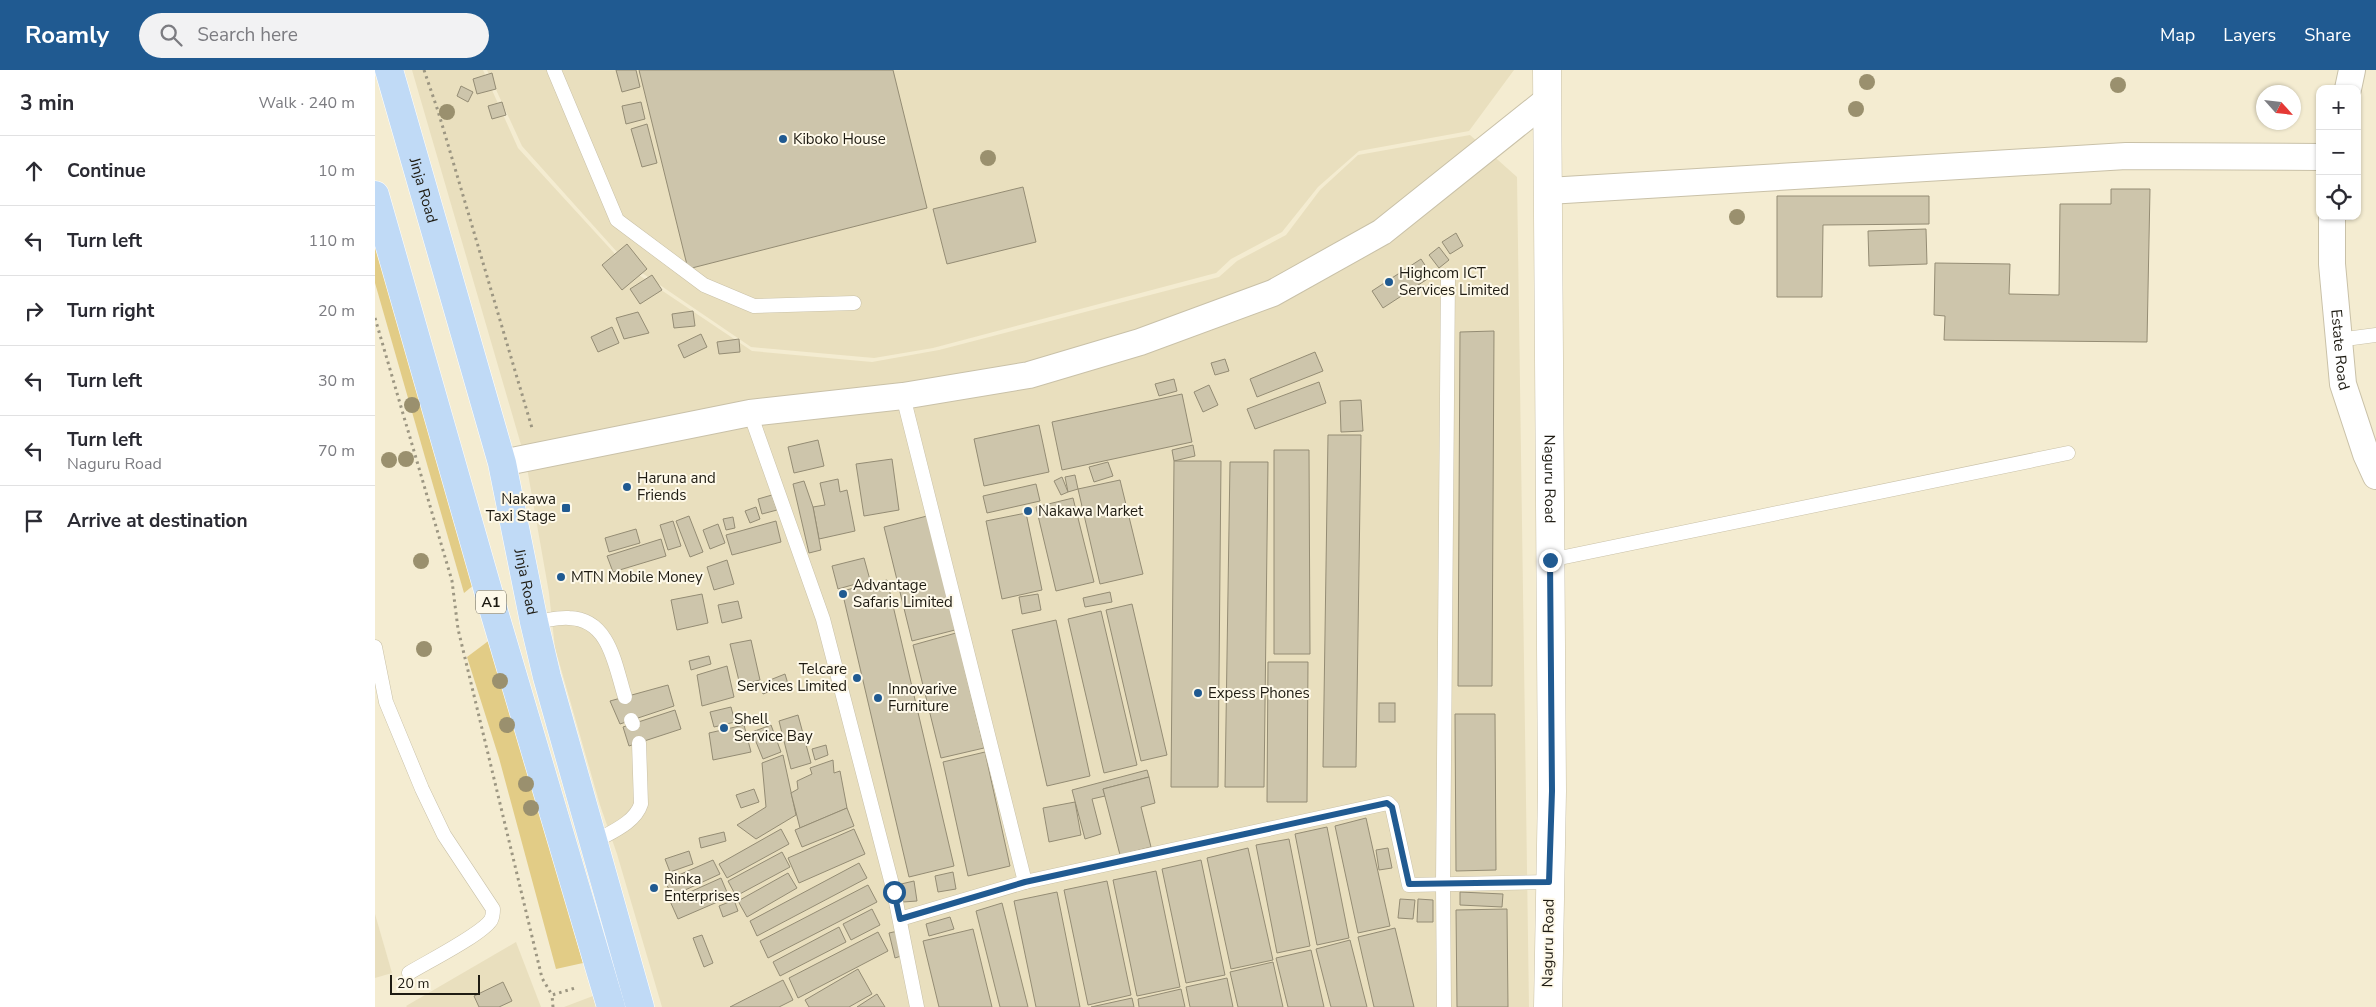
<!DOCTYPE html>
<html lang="en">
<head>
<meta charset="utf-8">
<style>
  :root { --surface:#fff; --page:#f2f2f3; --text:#2b2b33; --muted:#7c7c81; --line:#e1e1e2; --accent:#205a91 }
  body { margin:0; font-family:"Nunito Sans",sans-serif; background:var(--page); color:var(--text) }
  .controls { position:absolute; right:15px; top:15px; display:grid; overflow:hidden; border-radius:10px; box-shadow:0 1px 4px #0004 }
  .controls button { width:45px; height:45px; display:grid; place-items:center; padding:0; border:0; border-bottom:1px solid var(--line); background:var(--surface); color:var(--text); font:25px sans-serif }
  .compass { position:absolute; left:1881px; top:15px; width:45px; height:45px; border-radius:50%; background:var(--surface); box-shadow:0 1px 4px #0004; rotate:117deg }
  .scale { position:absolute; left:15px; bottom:12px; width:90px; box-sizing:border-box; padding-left:5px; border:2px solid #1e1b12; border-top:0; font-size:14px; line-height:18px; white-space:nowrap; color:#1e1b12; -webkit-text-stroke:4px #fef9e9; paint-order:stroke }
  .stop { position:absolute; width:15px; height:15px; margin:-11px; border:4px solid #205a91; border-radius:50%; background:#fff }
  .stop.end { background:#205a91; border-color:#fff; box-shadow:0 1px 5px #0008 }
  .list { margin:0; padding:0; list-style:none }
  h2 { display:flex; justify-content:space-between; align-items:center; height:65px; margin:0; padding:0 20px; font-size:21px }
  h2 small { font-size:16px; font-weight:400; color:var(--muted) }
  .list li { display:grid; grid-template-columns:32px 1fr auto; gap:15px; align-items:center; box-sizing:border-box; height:70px; padding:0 20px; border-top:1px solid var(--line) }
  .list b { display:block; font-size:19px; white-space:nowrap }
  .list p { margin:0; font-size:16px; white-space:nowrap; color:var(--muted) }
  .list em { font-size:16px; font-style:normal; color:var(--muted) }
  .icon { flex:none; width:28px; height:28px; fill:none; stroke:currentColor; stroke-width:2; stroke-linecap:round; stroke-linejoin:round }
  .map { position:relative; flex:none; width:2001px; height:937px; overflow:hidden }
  header { display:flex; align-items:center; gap:30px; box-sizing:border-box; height:70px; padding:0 25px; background:var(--accent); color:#fff }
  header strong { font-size:24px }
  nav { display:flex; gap:28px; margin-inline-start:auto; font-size:18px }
  .search { width:350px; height:45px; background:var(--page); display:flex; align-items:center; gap:12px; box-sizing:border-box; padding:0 18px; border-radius:28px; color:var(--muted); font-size:19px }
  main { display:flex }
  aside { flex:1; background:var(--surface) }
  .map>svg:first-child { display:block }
</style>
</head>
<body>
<header>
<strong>Roamly</strong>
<div class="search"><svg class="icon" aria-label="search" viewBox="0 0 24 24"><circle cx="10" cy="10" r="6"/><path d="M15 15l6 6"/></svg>Search here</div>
<nav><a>Map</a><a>Layers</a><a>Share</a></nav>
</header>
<main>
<aside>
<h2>3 min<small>Walk · 240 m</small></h2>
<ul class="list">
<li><svg class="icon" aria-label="ahead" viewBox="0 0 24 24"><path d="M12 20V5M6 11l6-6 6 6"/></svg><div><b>Continue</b></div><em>10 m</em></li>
<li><svg class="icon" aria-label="left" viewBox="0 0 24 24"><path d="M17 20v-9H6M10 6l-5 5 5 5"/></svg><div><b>Turn left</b></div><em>110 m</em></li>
<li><svg class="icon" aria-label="right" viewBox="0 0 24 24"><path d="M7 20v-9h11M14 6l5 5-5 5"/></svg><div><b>Turn right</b></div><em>20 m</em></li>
<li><svg class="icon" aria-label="left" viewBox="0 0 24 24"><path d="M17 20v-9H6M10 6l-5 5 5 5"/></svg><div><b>Turn left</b></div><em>30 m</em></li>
<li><svg class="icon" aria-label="left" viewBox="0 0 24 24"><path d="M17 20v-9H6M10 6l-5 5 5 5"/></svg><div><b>Turn left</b><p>Naguru Road</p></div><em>70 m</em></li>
<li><svg class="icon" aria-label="arrive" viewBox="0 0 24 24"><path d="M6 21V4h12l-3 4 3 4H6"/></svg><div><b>Arrive at destination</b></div></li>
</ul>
</aside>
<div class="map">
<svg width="2001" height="937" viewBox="0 0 2001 937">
  <rect width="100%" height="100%" fill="#f4ecd1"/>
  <g fill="#e9dfbe">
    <polygon points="37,0 108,0 143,78 252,197 377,281 497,292 564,280 844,207 862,191 911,165 945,120 983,85 1095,65 1142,107 1154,937 287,937 242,784 225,735 180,578 174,523 151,392"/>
    <polygon points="112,0 1139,0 1094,61 984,81 943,117 907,162 856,189 841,203 558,278 499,288 376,277 251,192 147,76"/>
    <polygon points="0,844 17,903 0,908"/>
    <polygon points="141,872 166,937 32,937 31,936"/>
    <polygon points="218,926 221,937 189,937"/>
  </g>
  <g fill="#e2cc86">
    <polygon points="0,169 100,514 89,523 0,213"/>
    <polygon points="116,569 208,893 181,899 124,688 92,587"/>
  </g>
  <g fill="#cdc5ab" stroke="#948c74">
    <polygon points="241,0 261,0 265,17 247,22"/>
    <polygon points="264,0 518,0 552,138 313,199"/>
    <polygon points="117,3 121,19 102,24 98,9"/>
    <polygon points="86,16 98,22 93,32 82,26"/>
    <polygon points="127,32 131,45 117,49 113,36"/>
    <polygon points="266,32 270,49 251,54 247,36"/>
    <polygon points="272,54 282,93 267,97 256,59"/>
    <polygon points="648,117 661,172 572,194 558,139"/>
    <polygon points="1736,119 1775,119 1772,272 1569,270 1570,246 1559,245 1560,193 1635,194 1634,224 1684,225 1685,134 1736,134"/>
    <polygon points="1402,126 1554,126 1554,154 1448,155 1447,227 1402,227"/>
    <polygon points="1551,159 1552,194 1494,196 1493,161"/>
    <polygon points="1081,163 1088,176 1075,184 1067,172"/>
    <polygon points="252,174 272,199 247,220 227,195"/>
    <polygon points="1064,177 1074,190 1064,198 1054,185"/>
    <polygon points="1046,189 1057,206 1008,238 997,221"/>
    <polygon points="277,205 287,220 265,234 255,219"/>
    <polygon points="318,241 320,256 299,258 297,244"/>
    <polygon points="263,242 274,263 249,269 241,248"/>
    <polygon points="237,257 244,273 223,282 216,267"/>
    <polygon points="1119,261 1117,616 1083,616 1085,262"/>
    <polygon points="326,264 332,277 309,288 303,275"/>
    <polygon points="364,269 365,282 344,284 342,272"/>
    <polygon points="940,282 948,301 882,327 875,309"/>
    <polygon points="850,289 854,301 840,305 836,293"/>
    <polygon points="799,309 802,321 784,326 780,314"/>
    <polygon points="944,312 951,333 880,359 872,339"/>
    <polygon points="834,315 843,335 828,342 819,322"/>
    <polygon points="807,324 817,372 687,400 677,352"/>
    <polygon points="986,330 988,361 966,362 965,331"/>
    <polygon points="664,355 674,402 609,416 599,369"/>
    <polygon points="953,365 986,365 981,697 948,697"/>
    <polygon points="443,370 449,396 419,403 413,377"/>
    <polygon points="818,375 820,386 799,391 797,380"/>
    <polygon points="899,380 934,380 935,584 899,584"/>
    <polygon points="517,389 524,440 489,446 481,394"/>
    <polygon points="799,391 846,391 843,717 796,717"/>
    <polygon points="733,392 738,406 719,412 714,397"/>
    <polygon points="855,392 893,392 889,717 850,717"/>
    <polygon points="700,405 703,419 693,422 690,407"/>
    <polygon points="687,407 693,422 686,425 679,411"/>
    <polygon points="463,409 465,422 472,420 480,461 444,469 438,437 450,435 445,413"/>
    <polygon points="745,410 768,504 725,514 703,419"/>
    <polygon points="429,411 438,437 446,480 434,483 418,414"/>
    <polygon points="661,414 665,431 612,443 608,426"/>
    <polygon points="397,425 402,440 387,444 383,429"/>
    <polygon points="698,428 719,512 681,521 661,437"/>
    <polygon points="381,437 385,449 375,453 370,441"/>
    <polygon points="651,443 667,520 627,529 611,451"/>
    <polygon points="314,446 328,482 315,487 301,451"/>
    <polygon points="552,446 580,560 537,571 509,457"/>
    <polygon points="358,447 360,458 351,460 348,449"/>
    <polygon points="298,451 306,476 293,480 285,455"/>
    <polygon points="401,451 406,472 357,485 351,465"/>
    <polygon points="343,454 350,473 335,479 328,460"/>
    <polygon points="261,459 265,473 234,482 230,468"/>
    <polygon points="286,469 291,486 238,502 232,486"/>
    <polygon points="489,488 495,510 463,519 457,496"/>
    <polygon points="352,490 359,514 339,520 332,497"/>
    <polygon points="512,510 579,796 534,807 467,521"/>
    <polygon points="735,522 737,532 710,537 708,528"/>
    <polygon points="327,524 333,553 302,560 296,530"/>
    <polygon points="663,524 666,540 647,544 644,527"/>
    <polygon points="363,531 367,548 347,553 343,535"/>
    <polygon points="757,534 792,685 766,691 731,540"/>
    <polygon points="726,541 762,695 729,703 693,549"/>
    <polygon points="681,550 715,706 672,716 637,560"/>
    <polygon points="581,563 609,678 566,688 538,575"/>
    <polygon points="376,570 385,610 365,615 355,574"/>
    <polygon points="334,586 336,594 316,600 314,591"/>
    <polygon points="893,592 933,592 932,732 892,732"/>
    <polygon points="352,596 359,627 327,636 322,605"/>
    <polygon points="410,604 413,614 388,624 385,614"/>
    <polygon points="293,615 299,636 245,654 235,631"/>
    <rect x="1004" y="633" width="16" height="19"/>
    <polygon points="356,637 360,652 339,657 335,642"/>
    <polygon points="300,640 306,659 254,676 248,657"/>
    <polygon points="1080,644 1120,644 1121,800 1081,801"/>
    <polygon points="423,645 436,693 416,699 404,651"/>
    <polygon points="369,655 376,682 338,690 334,663"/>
    <polygon points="396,655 406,682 388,689 377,662"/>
    <polygon points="451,675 453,685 440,690 437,679"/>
    <polygon points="610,682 635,796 593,806 568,692"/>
    <polygon points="408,685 421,745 381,769 362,755 391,737 387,693"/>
    <polygon points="458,690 459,703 465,701 472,738 425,758 416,723 423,719 422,711 437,704 435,698"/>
    <polygon points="772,700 774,707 728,719 730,726 717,729 726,764 710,769 697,720"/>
    <polygon points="774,707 780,733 766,737 776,777 745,785 728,719"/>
    <polygon points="379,719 384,732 366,738 361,725"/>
    <polygon points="700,732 706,765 674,772 668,738"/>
    <polygon points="472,738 479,756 427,777 420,760"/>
    <polygon points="991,748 1015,856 983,863 960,756"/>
    <polygon points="952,757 974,868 942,875 920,764"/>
    <polygon points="406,759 414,774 352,808 344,794"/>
    <polygon points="479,759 490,784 424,813 413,788"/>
    <polygon points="349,762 351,771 326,778 324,768"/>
    <polygon points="914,769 935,876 902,883 881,775"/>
    <polygon points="873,778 898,890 856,899 832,788"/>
    <polygon points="1013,778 1017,798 1004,800 1001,780"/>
    <polygon points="314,781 318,794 295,802 290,789"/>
    <polygon points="407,782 415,797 361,826 353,811"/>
    <polygon points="338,790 345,804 297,826 290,811"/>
    <polygon points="826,790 850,905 811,913 787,799"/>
    <polygon points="484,793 492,808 382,866 375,851"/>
    <polygon points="781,801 805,917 762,926 738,810"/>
    <polygon points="578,802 581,819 563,822 560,806"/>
    <polygon points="413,803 422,818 372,847 363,831"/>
    <polygon points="346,808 354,827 303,849 295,831"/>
    <polygon points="539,811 542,831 528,832 526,814"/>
    <polygon points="732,811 756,925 713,935 689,820"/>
    <polygon points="493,815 502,832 393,888 385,871"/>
    <polygon points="682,822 705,937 661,937 639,831"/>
    <polygon points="1085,822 1128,824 1127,837 1085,835"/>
    <polygon points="1025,829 1040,830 1038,849 1023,848"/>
    <polygon points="1043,829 1058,830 1058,852 1042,852"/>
    <polygon points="359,830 363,841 348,847 344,836"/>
    <polygon points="627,833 653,937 625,937 601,841"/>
    <polygon points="497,839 505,855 476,870 468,854"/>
    <polygon points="1132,839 1133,937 1082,937 1081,840"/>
    <polygon points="575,847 579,859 554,866 551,854"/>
    <polygon points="464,857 471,872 405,906 398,892"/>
    <polygon points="1020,858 1039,937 999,937 983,867"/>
    <polygon points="598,859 617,937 564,937 548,871"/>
    <polygon points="523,861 529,885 520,888 514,863"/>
    <polygon points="503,862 513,881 423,928 414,908"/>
    <polygon points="327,865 338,893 329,897 318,868"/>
    <polygon points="975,870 992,937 956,937 941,879"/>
    <polygon points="936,880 949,937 913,937 901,888"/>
    <polygon points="898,892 908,937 863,937 855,902"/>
    <polygon points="483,899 497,924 474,937 434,937 430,930"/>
    <polygon points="852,908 858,937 815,937 811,917"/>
    <polygon points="408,910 418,930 404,937 355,937"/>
    <polygon points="128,912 137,931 124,937 104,937 99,926"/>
    <polygon points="806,919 810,937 764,937 763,929"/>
    <polygon points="502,924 510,937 482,937"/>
    <polygon points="757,928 759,937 716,937"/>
  </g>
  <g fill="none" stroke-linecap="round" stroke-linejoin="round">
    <g stroke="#c9c1a8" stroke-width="15">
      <g id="service">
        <polyline points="179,0 242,150 329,215 379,236 479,233"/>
        <polyline points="1963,270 2001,265"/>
        <polyline points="375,343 448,549 519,822 542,937"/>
        <polyline points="1175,490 1693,383"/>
        <path d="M159,552c11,-1 24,-5 35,-4 41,1 46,48 56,79"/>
        <path d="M0,577l11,55 36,87 22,46 49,74c0,4 0,7 -2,11 -10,15 -64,42 -82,53"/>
        <polyline points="256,650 258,654"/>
        <path d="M219,772c17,-10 41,-19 47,-38l-2,-61"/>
        <polyline points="650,812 1013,733 1017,737 1034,815 1174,812"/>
        <polyline points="525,849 650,812 528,326"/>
        <polyline points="1069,937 1068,814 1073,206"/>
      </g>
    </g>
    <g stroke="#c9c1a8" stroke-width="28">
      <g id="minor">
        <polyline points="1973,19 1977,0"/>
        <polyline points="1173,121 1751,86 1945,87"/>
        <path id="s1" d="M1957,146v48l11,120 23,70 10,22"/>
        <polyline points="127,393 375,343 528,326 654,305 765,272 898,223 1007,162 1171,31"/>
      </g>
    </g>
    <g stroke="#c9c1a8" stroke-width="29">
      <g id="tertiary">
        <path id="s2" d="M1172,0l5,721 -4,216"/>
      </g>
    </g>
    <g stroke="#fff" stroke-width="29">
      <g id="trunk">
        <path id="s3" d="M14,0l113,393 32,159 13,55 93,330"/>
        <polyline points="0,125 120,545 236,937"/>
      </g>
    </g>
    <g stroke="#9c9682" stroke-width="3" stroke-dasharray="2.5 4" stroke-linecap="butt">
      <polyline points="49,0 63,41 157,358"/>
      <polyline points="0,248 77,511 83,559 167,908 177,925"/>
      <polyline points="178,937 177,925 200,918"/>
    </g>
    <use href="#service" stroke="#fff" stroke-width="14"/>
    <use href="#minor" stroke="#fff" stroke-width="26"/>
    <use href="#tertiary" stroke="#fff" stroke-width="28"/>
    <use href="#trunk" stroke="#c0daf6" stroke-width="28"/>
  </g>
  <g fill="#9a906e">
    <circle cx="1492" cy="12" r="8"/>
    <circle cx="1743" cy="15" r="8"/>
    <circle cx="1481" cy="39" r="8"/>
    <circle cx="72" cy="42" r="8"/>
    <circle cx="613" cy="88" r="8"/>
    <circle cx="1362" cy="147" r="8"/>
    <circle cx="37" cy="335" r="8"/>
    <circle cx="31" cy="389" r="8"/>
    <circle cx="14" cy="390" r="8"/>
    <circle cx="46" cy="491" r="8"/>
    <circle cx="49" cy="579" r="8"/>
    <circle cx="125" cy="611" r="8"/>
    <circle cx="132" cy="655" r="8"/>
    <circle cx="151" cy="714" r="8"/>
    <circle cx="156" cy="738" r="8"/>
  </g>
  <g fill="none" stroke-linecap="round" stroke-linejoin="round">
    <polyline stroke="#205a91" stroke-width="6" points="519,822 525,849 650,812 1012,733 1017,737 1034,814 1174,812 1177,721 1175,490"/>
  </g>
  <g fill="#205a91" stroke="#fef9e9" stroke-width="2">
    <circle cx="408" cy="69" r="5"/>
    <circle cx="1014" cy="212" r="5"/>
    <circle cx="252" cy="417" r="5"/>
    <rect x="186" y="433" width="10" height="10" rx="2.5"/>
    <circle cx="653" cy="441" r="5"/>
    <circle cx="186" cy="507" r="5"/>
    <circle cx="468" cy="524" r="5"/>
    <circle cx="482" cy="608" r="5"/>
    <circle cx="823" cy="623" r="5"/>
    <circle cx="503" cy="628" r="5"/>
    <circle cx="349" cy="658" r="5"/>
    <circle cx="279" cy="818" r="5"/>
  </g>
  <g text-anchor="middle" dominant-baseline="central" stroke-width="4" stroke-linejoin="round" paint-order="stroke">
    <rect fill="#fef9e9" stroke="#615e52" stroke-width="1" x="101" y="520.5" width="30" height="23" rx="4"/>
    <g font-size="14" font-weight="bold" fill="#1e1b12">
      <text x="116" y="532">A1</text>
    </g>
    <g font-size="15" fill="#1e1b12" stroke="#fef9e9" text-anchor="start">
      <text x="418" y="69">Kiboko House</text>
      <text x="1024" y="203">Highcom ICT<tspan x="1024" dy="17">Services Limited</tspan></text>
      <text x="262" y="408">Haruna and<tspan x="262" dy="17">Friends</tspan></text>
      <text x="181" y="429" text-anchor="end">Nakawa<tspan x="181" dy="17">Taxi Stage</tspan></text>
      <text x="663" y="441">Nakawa Market</text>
      <text x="196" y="507">MTN Mobile Money</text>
      <text x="478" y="515">Advantage<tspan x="478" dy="17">Safaris Limited</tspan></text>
      <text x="472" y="599" text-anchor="end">Telcare<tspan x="472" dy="17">Services Limited</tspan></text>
      <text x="513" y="619">Innovarive<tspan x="513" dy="17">Furniture</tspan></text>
      <text x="833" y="623">Expess Phones</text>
      <text x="359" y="649">Shell<tspan x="359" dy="17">Service Bay</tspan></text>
      <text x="289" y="809">Rinka<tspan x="289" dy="17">Enterprises</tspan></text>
    </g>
    <g font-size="15" fill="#1e1b12" stroke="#fef9e9">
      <text stroke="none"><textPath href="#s3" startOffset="125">Jinja Road</textPath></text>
      <text stroke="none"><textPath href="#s1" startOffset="134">Estate Road</textPath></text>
      <text stroke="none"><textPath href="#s2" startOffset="409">Naguru Road</textPath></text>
      <text stroke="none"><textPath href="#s3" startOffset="530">Jinja Road</textPath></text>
      <text transform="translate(1173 873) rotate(-89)">Naguru Road</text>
    </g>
  </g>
</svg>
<div class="controls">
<button>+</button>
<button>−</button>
<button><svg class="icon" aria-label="locate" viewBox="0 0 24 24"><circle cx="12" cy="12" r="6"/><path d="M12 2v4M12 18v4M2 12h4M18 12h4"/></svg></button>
</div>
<svg class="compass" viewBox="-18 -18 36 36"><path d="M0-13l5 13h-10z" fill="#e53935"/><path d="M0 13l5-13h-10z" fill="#7c7c81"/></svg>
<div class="scale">20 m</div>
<div class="stop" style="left:519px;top:822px"></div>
<div class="stop end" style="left:1175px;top:490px"></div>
</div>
</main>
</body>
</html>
